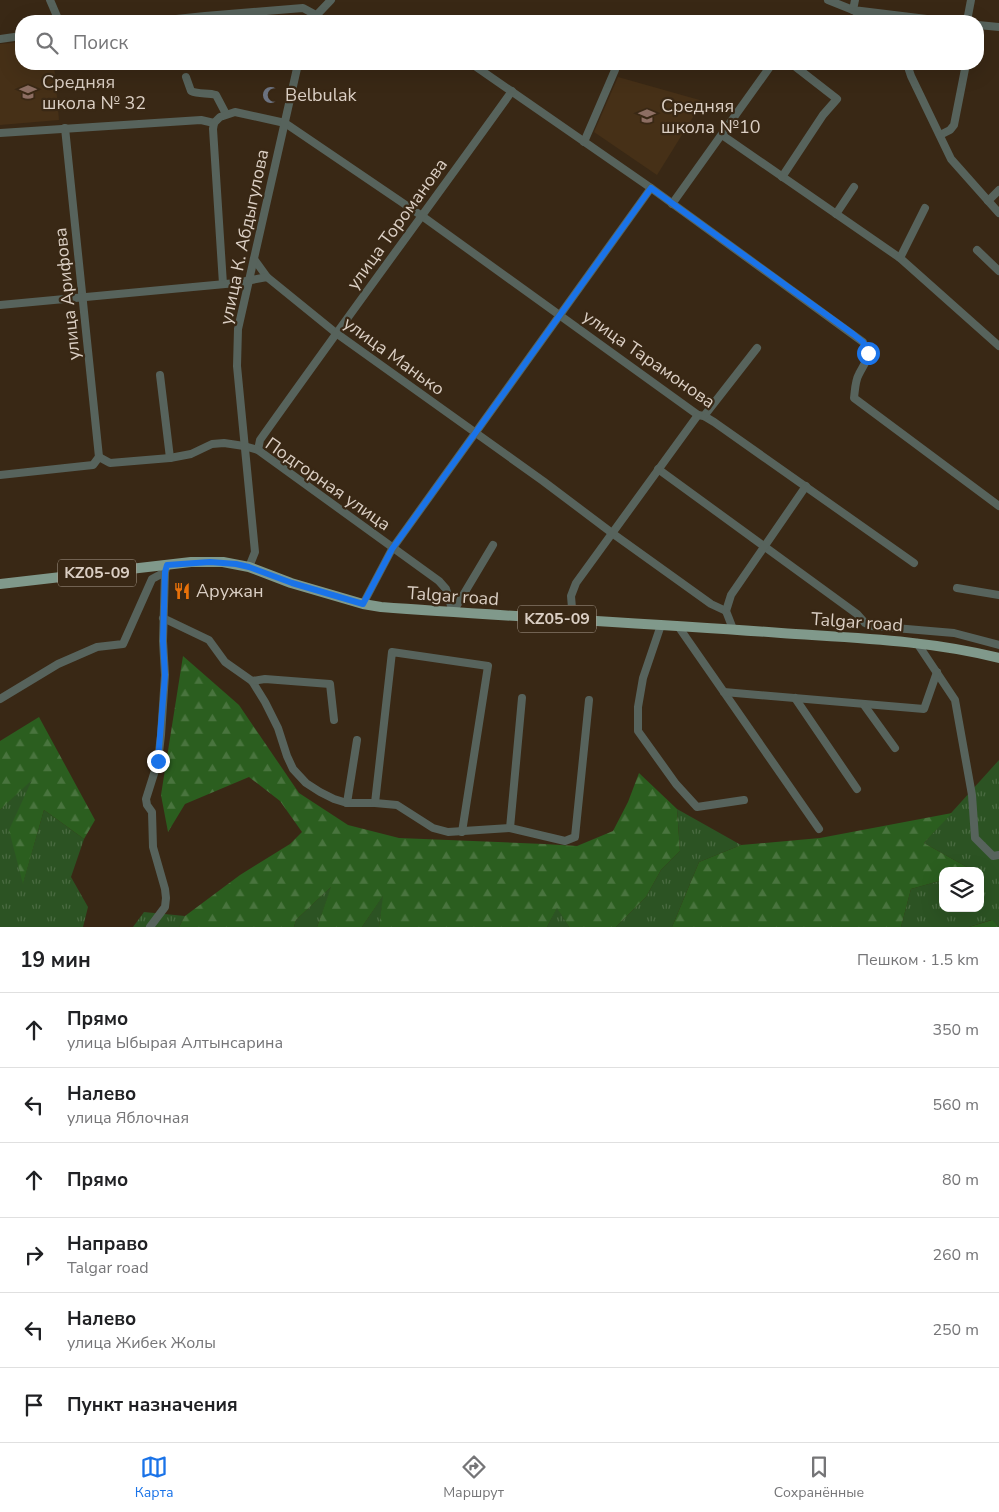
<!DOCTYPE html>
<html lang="ru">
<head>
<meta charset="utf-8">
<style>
  :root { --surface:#fff; --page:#f2f2f2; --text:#202124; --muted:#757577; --line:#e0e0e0; --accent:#1a73e8 }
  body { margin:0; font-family:"Nunito Sans",sans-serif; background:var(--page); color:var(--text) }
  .controls { position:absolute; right:15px; bottom:15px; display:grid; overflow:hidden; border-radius:10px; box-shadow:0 5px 20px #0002 }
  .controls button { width:45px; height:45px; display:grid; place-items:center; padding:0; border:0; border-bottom:1px solid var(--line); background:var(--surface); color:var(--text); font:25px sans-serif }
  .stop { position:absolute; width:15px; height:15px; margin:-11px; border:4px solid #1a73e8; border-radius:50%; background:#fff }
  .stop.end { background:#1a73e8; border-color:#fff; box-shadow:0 1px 5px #0008 }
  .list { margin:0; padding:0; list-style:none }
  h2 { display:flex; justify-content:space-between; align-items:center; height:65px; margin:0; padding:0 20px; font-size:21px }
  h2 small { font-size:16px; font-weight:400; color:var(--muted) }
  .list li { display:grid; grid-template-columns:32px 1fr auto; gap:15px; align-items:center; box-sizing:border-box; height:75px; padding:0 20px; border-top:1px solid var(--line) }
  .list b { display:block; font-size:19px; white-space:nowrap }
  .list p { margin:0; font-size:16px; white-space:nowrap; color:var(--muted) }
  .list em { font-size:16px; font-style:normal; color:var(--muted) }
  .icon { flex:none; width:28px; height:28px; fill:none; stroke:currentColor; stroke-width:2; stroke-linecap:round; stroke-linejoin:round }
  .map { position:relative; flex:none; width:999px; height:927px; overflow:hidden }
  .search { position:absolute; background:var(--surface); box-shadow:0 5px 20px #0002; left:15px; right:15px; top:15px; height:55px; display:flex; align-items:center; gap:12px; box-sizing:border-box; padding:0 18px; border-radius:20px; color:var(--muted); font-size:19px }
  .sheet { height:515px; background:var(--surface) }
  nav { display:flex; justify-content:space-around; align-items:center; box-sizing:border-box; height:70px; border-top:1px solid var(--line); background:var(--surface); font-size:14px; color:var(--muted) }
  nav a { display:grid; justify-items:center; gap:2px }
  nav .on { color:var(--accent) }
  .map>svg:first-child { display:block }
</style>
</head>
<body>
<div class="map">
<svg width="999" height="927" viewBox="0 0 999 927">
  <defs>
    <pattern id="grass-tufts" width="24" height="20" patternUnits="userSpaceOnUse" patternTransform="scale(1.25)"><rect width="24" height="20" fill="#2c5323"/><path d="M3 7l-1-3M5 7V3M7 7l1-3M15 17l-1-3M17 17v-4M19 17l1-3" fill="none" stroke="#4a6b41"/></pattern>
    <pattern id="forest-firs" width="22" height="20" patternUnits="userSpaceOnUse" patternTransform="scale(1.25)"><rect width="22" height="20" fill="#2b5e1f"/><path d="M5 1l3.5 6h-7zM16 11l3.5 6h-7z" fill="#49743e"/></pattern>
  </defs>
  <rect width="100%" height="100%" fill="#392815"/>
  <g fill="#463017">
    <polygon points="21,42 21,64 54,64 59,120 0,125 0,44"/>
    <polygon points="618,77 703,101 657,175 594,132"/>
  </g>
  <g fill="url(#grass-tufts)">
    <polygon points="999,760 999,927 991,920 969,927 901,927 911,889 943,880 943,908 980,908 980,871 974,871 924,843"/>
    <polygon points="33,778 23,883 44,810 84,839 71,877 88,907 83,927 0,927 0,810"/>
    <polygon points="677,809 741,845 699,862 672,927 616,927 646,897 661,870 680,851"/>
    <polygon points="332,886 317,927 294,927 296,920"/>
    <polygon points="384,894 379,927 362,927"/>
    <polygon points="557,907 569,927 547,927"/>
    <polygon points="144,912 185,916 179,927 133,927"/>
  </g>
  <g fill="url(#forest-firs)">
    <polygon points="183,656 239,705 299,793 348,825 399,838 544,844 577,846 613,831 628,802 639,773 677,809 680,851 661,870 646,897 616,927 569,927 557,908 547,927 379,927 383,896 362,927 317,927 331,887 296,920 294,927 179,927 185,916 240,875 290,844 302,832 280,801 249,777 185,804 168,832 161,795"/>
    <polygon points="39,717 95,820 84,839 44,810 23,884 9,830 32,780 0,810 0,741"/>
    <polygon points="952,813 924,843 974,871 943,871 943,880 911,889 901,927 672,927 699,862 741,845 820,838"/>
    <polygon points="992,920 999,927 969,927"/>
  </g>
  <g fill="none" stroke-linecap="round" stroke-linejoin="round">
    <g stroke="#57635c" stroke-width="8">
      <polyline points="50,0 59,21"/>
      <polyline points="828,0 853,10 870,21"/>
      <polyline points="855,0 853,10 943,21"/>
      <polyline points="157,21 205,16 303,8 316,15"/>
      <polyline points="311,21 331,0"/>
      <polyline points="967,21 971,0"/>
      <polyline points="978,25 999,27"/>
      <polyline points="0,39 21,36"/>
      <path d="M472,64l179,124 212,154c7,17 4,17 -4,32 -4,7 -4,17 -5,24l145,108"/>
      <polyline points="907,64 911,76 951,159 999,213"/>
      <path d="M186,77l5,14c8,4 17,1 25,4l10,19"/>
      <polyline points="65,128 99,457"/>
      <polyline points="0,133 201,120 214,123"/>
      <polyline points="722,135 900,258 999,346"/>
      <polyline points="940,135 950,130 954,125 966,64"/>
      <polyline points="584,142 615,70"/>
      <polyline points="782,177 823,115 837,99 792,64"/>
      <polyline points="988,201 999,190"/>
      <polyline points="672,204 772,64"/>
      <polyline points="836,214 854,187"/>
      <polyline points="977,250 999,271"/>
      <polyline points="900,258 925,208"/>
      <polyline points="254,259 267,277"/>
      <polyline points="223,284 213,129 214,123 220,117 235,112 285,123 422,216 698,415 704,416 714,422 914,563"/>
      <polyline points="0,305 236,283 267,277 336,333 543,481 612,533 711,604 726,611"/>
      <polyline points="160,375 170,458"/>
      <polyline points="704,416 757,348"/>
      <path d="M258,450l2,-10c83,-117 168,-232 252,-349"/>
      <polyline points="658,469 857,614 865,623 871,626 954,633 999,645"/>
      <polyline points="0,475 93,465 99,457 110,463 170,458 191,454 212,444 224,443 244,446 258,450 439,581 446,589 453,612"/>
      <polyline points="249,567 255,552 237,366 238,329 298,64"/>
      <polyline points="957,588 999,595"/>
      <polyline points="363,604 392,549 651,188"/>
      <polyline points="453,612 493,545"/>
      <polyline points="163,618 209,640 225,662 252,681 265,702 278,728 287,756 293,769 306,783 320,792 334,799 347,803 375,803 397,805 433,828 448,832 510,828 522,698"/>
      <polyline points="573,620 571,596 576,583 698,415"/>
      <polyline points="661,625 643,678 638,707 638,731 676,784 697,807 744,800"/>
      <polyline points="678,626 819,829"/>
      <polyline points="733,629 726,611 731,595 806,486"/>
      <polyline points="917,643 955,700 972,795 975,838 993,856 999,855"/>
      <polyline points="252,681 265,679 330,684 334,720"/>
      <polyline points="724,692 924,709 937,672"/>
      <polyline points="795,698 857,789"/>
      <polyline points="0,699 58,664 97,647 123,644 152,579 165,572"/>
      <polyline points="864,705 895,748"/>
      <polyline points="347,803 357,740"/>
      <polyline points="375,803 392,652 488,666 462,832"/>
      <polyline points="510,828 565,841 575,837 589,700"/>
      <polyline points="150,927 165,907 166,898 165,889 153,847 152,812 147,805 146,799 158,761 161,735 165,675 163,641 165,572 167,565"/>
    </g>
    <path stroke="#80998b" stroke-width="10" d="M0,584l191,-22h32l26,5 42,16 72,21 18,3c134,10 267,16 400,26 73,5 147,7 218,25"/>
  </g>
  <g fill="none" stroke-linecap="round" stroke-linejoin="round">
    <polyline stroke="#1a73e8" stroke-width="6" points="158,761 165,675 163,641 165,572 167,565 210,562 236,564 249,567 292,583 363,604 392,549 651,188 853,334 863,342 868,353"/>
  </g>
  <defs>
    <g id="school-bare" transform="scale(1.35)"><path d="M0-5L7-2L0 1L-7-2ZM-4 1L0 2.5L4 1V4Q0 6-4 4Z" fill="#8d6e63" stroke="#392815" stroke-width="2.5" paint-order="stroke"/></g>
    <g id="mosque-bare" transform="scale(1.35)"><path d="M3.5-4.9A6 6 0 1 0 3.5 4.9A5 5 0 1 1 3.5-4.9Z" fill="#6b7280" stroke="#392815" stroke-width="2.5" paint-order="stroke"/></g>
    <g id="restaurant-bare" transform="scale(1.35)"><path d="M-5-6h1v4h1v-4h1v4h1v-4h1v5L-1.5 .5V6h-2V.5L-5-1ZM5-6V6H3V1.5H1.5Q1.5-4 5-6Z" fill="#e8710a" stroke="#392815" stroke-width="2.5" paint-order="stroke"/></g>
  </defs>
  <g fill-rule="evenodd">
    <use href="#school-bare" x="28" y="92"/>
    <use href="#mosque-bare" x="271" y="95"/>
    <use href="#school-bare" x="647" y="116"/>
    <use href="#restaurant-bare" x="182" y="591"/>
  </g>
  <g text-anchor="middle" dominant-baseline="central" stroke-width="4.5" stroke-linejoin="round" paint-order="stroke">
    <g fill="#392815" stroke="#aa9d90" stroke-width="1">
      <rect x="58" y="559.5" width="78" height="27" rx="4"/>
      <rect x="518" y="605.5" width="78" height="27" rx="4"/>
    </g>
    <g font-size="16" font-weight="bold" fill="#dbcfc4">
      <text x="97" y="573">KZ05-09</text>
      <text x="557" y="619">KZ05-09</text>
    </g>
    <g font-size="18" fill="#dbcfc4" stroke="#392815" text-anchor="start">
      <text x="42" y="82">Средняя<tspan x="42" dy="21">школа № 32</tspan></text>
      <text x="285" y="95">Belbulak</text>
      <text x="661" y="106">Средняя<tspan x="661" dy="21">школа №10</tspan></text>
      <text x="196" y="591">Аружан</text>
    </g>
    <g font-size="18" fill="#dbcfc4" stroke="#392815">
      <text transform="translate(397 224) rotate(-54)">улица Тороманова</text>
      <text transform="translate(244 237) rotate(-78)">улица К. Абдыгулова</text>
      <text transform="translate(67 294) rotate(-96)">улица Арифова</text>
      <text transform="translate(394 356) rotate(36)">улица Манько</text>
      <text transform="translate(649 359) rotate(35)">улица Тарамонова</text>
      <text transform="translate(328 484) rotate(35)">Подгорная улица</text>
      <text transform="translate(453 596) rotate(4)">Talgar road</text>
      <text transform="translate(857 622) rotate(4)">Talgar road</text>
    </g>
  </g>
</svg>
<div class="controls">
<button><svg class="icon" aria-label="layers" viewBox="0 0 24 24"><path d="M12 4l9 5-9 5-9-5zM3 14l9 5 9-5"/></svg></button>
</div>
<div class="stop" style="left:868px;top:353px"></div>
<div class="stop end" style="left:158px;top:761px"></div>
<div class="search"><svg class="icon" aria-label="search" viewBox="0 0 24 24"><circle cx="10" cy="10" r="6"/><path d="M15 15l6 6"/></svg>Поиск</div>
</div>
<section class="sheet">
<h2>19 мин<small>Пешком · 1.5 km</small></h2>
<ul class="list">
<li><svg class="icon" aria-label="ahead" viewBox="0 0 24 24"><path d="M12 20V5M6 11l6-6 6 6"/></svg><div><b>Прямо</b><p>улица Ыбырая Алтынсарина</p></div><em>350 m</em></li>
<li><svg class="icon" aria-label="left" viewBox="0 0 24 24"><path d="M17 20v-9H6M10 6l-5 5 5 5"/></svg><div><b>Налево</b><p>улица Яблочная</p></div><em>560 m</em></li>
<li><svg class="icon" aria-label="ahead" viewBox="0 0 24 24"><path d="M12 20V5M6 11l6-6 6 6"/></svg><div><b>Прямо</b></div><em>80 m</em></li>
<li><svg class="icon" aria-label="right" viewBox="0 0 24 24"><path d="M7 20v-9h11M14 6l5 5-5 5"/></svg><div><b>Направо</b><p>Talgar road</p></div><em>260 m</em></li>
<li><svg class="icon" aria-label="left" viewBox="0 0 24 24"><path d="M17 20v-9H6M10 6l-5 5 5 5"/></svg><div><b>Налево</b><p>улица Жибек Жолы</p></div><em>250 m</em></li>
<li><svg class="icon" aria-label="arrive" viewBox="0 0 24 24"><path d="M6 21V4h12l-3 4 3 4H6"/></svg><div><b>Пункт назначения</b></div></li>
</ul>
</section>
<nav>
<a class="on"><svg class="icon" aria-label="map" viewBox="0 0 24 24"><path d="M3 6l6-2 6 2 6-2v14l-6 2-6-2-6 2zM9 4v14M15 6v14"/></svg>Карта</a>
<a><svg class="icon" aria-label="directions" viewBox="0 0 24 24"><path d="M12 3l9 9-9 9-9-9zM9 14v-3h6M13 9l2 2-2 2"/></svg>Маршрут</a>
<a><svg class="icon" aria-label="saved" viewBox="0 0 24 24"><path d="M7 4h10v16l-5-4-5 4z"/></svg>Сохранённые</a>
</nav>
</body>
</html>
